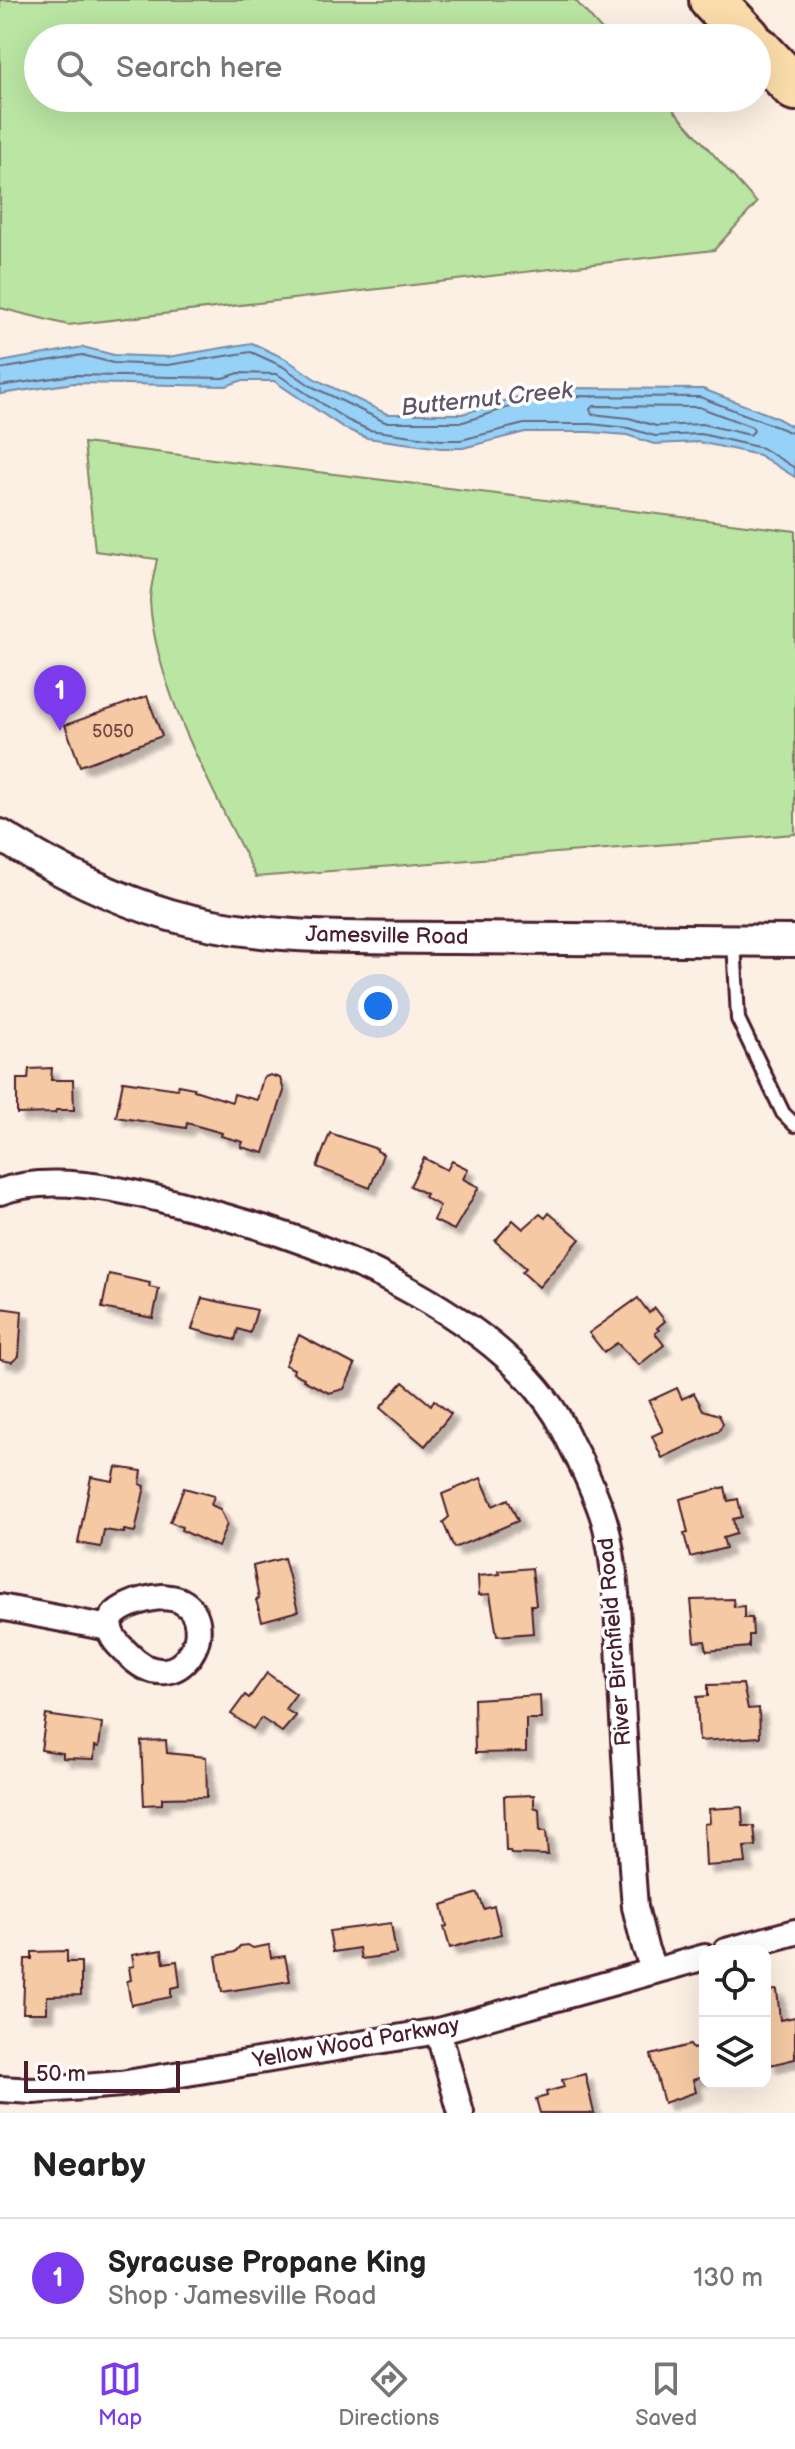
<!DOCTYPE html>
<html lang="en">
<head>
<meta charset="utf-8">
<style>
  :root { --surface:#fff; --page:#f2f2f2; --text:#222; --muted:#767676; --line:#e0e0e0; --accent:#7c3aed }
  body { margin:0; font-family:"Balsamiq Sans",sans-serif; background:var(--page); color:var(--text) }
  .controls { position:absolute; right:24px; bottom:24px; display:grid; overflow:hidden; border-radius:16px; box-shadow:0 8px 32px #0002 }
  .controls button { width:72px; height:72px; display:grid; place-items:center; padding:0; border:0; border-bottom:2px solid var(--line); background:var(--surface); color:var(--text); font:40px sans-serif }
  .scale { position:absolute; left:24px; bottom:20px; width:156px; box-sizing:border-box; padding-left:8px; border:4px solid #4a1f2b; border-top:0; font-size:22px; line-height:28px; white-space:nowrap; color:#4a1f2b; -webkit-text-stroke:6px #fff; paint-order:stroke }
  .you { position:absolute; left:378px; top:1006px; width:28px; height:28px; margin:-20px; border:6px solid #fff; border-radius:50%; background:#1a73e8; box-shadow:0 0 0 12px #1a73e833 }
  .badge { display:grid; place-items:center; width:52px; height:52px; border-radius:50%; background:var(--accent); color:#fff; font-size:26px; font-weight:700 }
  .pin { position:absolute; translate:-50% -66px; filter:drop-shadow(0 2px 4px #0008) }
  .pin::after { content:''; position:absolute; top:42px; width:28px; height:24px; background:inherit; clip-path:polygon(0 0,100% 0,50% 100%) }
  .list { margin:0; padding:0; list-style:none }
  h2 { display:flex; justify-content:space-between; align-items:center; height:104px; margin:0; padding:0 32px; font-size:34px }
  h2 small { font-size:26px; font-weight:400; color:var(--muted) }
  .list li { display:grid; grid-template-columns:52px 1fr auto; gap:24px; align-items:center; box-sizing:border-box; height:120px; padding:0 32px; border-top:2px solid var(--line) }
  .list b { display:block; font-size:30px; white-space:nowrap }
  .list p { margin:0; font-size:26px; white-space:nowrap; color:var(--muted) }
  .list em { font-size:26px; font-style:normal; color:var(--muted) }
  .icon { flex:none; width:44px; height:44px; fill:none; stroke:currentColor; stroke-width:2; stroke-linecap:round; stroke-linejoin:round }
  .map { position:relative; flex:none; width:795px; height:2113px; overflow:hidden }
  .search { position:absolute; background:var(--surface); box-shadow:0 8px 32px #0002; left:24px; right:24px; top:24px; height:88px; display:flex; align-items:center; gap:20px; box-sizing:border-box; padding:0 28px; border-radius:44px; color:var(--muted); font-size:30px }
  .sheet { height:224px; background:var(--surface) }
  nav { display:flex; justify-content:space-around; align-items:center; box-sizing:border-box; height:112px; border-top:2px solid var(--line); background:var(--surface); font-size:22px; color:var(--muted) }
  nav a { display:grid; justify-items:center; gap:4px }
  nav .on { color:var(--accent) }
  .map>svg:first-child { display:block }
</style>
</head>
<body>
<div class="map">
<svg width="795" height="2113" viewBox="0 0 795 2113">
  <defs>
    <filter id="shadow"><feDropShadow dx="7" dy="7" stdDeviation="2" flood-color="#0004"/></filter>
  </defs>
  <rect width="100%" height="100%" fill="#fcefe3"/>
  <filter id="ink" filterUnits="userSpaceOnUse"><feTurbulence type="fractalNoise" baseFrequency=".0125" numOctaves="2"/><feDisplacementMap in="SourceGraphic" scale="16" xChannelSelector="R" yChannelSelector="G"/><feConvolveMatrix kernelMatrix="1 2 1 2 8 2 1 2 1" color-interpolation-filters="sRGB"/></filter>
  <g filter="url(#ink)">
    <g fill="#bae5a2" stroke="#828266" stroke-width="2">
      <polygon points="0,0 575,0 609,38 38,38 38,98 663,98 757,203 714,250 68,325 0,308"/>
      <path d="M84,443l711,88v303l-539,43c-39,-81 -101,-186 -106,-276 0,-14 5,-29 7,-42l-62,-8z"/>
    </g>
    <polygon fill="#96d2f7" stroke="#788aa5" stroke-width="2" points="252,343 286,359 315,379 387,414 462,414 518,397 565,388 703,389 775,417 795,428 795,477 759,455 699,442 654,444 627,435 590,432 525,432 463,448 441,448 367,438 344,428 274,381 240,381 226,386 74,383 0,394 0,362 83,347 114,355 168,357"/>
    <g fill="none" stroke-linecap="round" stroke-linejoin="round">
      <g stroke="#68677d" stroke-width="2">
        <polyline points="0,369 82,355 113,363 168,365 251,352 282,366 311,386 385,422 463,422 519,404 565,396 700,397 795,434"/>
        <polyline points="0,386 73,375 224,378 239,373 277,374 347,420 369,430 441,440 461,440 524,424 591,424 628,428 655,436 701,434 762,448 795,468"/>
        <polygon points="594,406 699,407 752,427 754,431 750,435 702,424 656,426 629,418 592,414 590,409"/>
      </g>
    </g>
    <g fill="#f4c9a3" stroke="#4a1f2b" stroke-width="2" filter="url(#shadow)">
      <polygon points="147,696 162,736 80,766 65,725"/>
      <polygon points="52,1068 51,1080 73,1080 74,1110 56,1110 55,1113 17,1114 17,1079 28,1079 29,1069"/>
      <polygon points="270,1075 280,1078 284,1091 264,1153 241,1147 243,1142 221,1136 222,1133 187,1123 186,1128 116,1117 123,1081 177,1089 178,1085 194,1088 194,1090 232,1102 234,1094 257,1100 263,1078"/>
      <polygon points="330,1133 377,1149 377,1151 383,1154 370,1188 317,1167"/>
      <polygon points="424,1158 447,1170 452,1161 468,1169 463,1179 479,1187 454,1230 433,1220 440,1206 424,1197 426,1194 410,1186"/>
      <polygon points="549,1213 580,1239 539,1287 522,1272 526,1268 495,1241 513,1220 523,1229 540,1214 545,1218"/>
      <polygon points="109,1274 150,1283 149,1287 159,1289 153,1318 102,1308"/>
      <polygon points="202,1298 257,1310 250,1333 238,1329 235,1340 192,1329"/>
      <polygon points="638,1298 649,1313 655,1308 665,1321 657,1328 659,1330 655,1333 664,1345 639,1365 617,1343 604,1352 589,1333"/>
      <polygon points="0,1308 22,1311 19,1356 12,1362 0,1360"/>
      <polygon points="299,1335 355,1365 344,1389 329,1393 303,1380 304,1378 293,1373 294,1369 285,1365"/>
      <polygon points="403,1382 431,1405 434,1400 451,1414 425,1446 380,1408"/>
      <polygon points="677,1388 682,1399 694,1393 703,1410 719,1415 723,1423 719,1431 662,1458 652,1436 663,1431 649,1401"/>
      <polygon points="116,1467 142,1471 140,1484 145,1486 135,1532 124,1530 124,1533 104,1530 101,1547 78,1543 91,1477 113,1481"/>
      <polygon points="481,1478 493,1506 508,1499 518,1521 454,1548 443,1522 449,1517 442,1494"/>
      <polygon points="725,1487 728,1501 738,1499 742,1517 733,1519 736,1534 723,1538 726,1548 690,1557 684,1534 688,1533 680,1499"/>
      <polygon points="184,1488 214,1496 211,1505 220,1509 227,1524 218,1547 181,1530 182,1527 170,1522"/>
      <polygon points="284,1558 298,1611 262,1621 256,1600 259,1599 253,1566"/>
      <polygon points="532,1568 536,1605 531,1605 533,1633 497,1636 490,1594 479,1595 478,1576 500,1574 499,1571"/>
      <polygon points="733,1599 734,1607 744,1606 744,1618 752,1618 753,1635 749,1635 749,1647 707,1651 705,1641 695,1642 691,1600"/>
      <polygon points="267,1673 296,1694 285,1709 296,1716 282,1732 261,1718 253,1729 231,1714 245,1695 249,1698"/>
      <polygon points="743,1684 748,1709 759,1708 760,1737 699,1741 697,1697 708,1696 708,1685"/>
      <polygon points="540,1695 541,1719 526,1719 526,1752 475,1753 474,1699"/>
      <polygon points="46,1715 102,1723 99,1747 95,1746 94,1759 63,1758 63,1753 41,1750"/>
      <polygon points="166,1740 167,1753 206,1757 207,1797 162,1798 162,1804 144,1805 141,1741"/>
      <polygon points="534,1795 534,1807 539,1809 540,1831 546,1831 548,1855 511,1854 510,1851 506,1851 504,1796"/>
      <polygon points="742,1807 743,1826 754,1826 756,1846 744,1847 746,1863 706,1866 704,1824 710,1823 709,1809"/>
      <polygon points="478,1893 484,1909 494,1906 501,1934 450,1948 444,1927 447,1926 442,1905"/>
      <polygon points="391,1923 396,1954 361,1959 359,1948 333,1952 329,1931"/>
      <polygon points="248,1945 253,1948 269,1945 271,1958 285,1956 290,1981 222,1992 216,1956 235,1952 240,1946"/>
      <polygon points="162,1950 164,1963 177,1961 180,1986 171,1988 171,1997 131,2005 127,1981 131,1980 129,1967 134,1966 132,1955"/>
      <polygon points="67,1951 67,1962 81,1962 81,1995 47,1996 47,2013 23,2013 25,1959 32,1959 32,1952"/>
      <polygon points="777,1990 780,2020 795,2017 795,2059 770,2065 765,2046 765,1991"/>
      <polygon points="690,2045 693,2049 705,2046 705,2076 693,2080 696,2092 664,2103 651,2055"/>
      <polygon points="585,2074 594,2113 540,2113 536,2099 547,2096 546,2092 564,2087 562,2080"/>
    </g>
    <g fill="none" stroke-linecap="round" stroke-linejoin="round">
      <g stroke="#4a1f2b" stroke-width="18">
        <polyline id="service" points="734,940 738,1019 783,1113 795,1125"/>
      </g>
      <g stroke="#4a1f2b" stroke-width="30">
        <g id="minor">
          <path d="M0,1192c66,-25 177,11 243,30 105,30 254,98 314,194 8,14 14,29 22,43 10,22 21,44 27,68 12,50 12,105 15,156 4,75 8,150 14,224l10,40 9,24"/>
          <path d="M163,1597c5,1 13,1 18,4 42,22 -2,106 -53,53 -7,-7 -16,-14 -18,-25 -4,-22 37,-31 53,-32z"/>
          <polyline points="0,1607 109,1628"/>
          <polyline points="726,1951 795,1932"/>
          <polyline points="438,2031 461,2113"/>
          <polyline points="0,2089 33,2091 121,2084 438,2031 705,1957"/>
        </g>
      </g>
      <g stroke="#4a1f2b" stroke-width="36">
        <path id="tertiary" d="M0,835c54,34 109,62 170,80 91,26 190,22 284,23 114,1 227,2 341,3"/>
      </g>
      <g stroke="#4a1f2b" stroke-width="50">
        <g id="motorway">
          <polyline points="712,0 748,38"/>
          <polyline points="757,48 795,88"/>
        </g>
      </g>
      <use href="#service" stroke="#fff" stroke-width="12"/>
      <use href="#minor" stroke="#fff" stroke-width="24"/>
      <use href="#tertiary" stroke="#fff" stroke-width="30"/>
      <use href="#motorway" stroke="#fbddab" stroke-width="44"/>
    </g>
  </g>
  <g text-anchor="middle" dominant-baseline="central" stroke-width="7" stroke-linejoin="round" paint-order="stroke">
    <g font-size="18" fill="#744a49">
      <text x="113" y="731">5050</text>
    </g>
    <g font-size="22" fill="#4a1f2b" stroke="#fff">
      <text transform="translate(387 936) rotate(1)">Jamesville Road</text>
      <text transform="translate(615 1642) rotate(-95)">River Birchfield Road</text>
      <text transform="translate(356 2043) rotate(-10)">Yellow Wood Parkway</text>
    </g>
    <g font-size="24" font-style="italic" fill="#615568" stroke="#fff">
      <text transform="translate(487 399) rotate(-6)">Butternut Creek</text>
    </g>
  </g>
</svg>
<div class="controls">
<button><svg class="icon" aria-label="locate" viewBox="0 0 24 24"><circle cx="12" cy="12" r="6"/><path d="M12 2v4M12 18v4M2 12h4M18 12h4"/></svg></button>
<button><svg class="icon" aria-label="layers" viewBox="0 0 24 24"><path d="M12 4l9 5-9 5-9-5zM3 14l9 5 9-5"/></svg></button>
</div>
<div class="scale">50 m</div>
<div class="you"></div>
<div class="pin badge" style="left:60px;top:731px">1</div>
<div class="search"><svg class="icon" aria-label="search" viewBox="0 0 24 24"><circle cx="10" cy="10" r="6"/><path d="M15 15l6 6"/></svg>Search here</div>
</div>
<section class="sheet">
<h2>Nearby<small></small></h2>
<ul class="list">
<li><span class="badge">1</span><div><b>Syracuse Propane King</b><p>Shop · Jamesville Road</p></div><em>130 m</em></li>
</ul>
</section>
<nav>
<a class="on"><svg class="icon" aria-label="map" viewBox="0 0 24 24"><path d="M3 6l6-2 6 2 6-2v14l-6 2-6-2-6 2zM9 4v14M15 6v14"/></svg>Map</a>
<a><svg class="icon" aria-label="directions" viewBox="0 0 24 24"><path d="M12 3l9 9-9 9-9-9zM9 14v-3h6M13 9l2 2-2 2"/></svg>Directions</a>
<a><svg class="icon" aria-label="saved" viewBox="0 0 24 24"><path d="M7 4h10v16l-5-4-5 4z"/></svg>Saved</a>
</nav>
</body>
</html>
